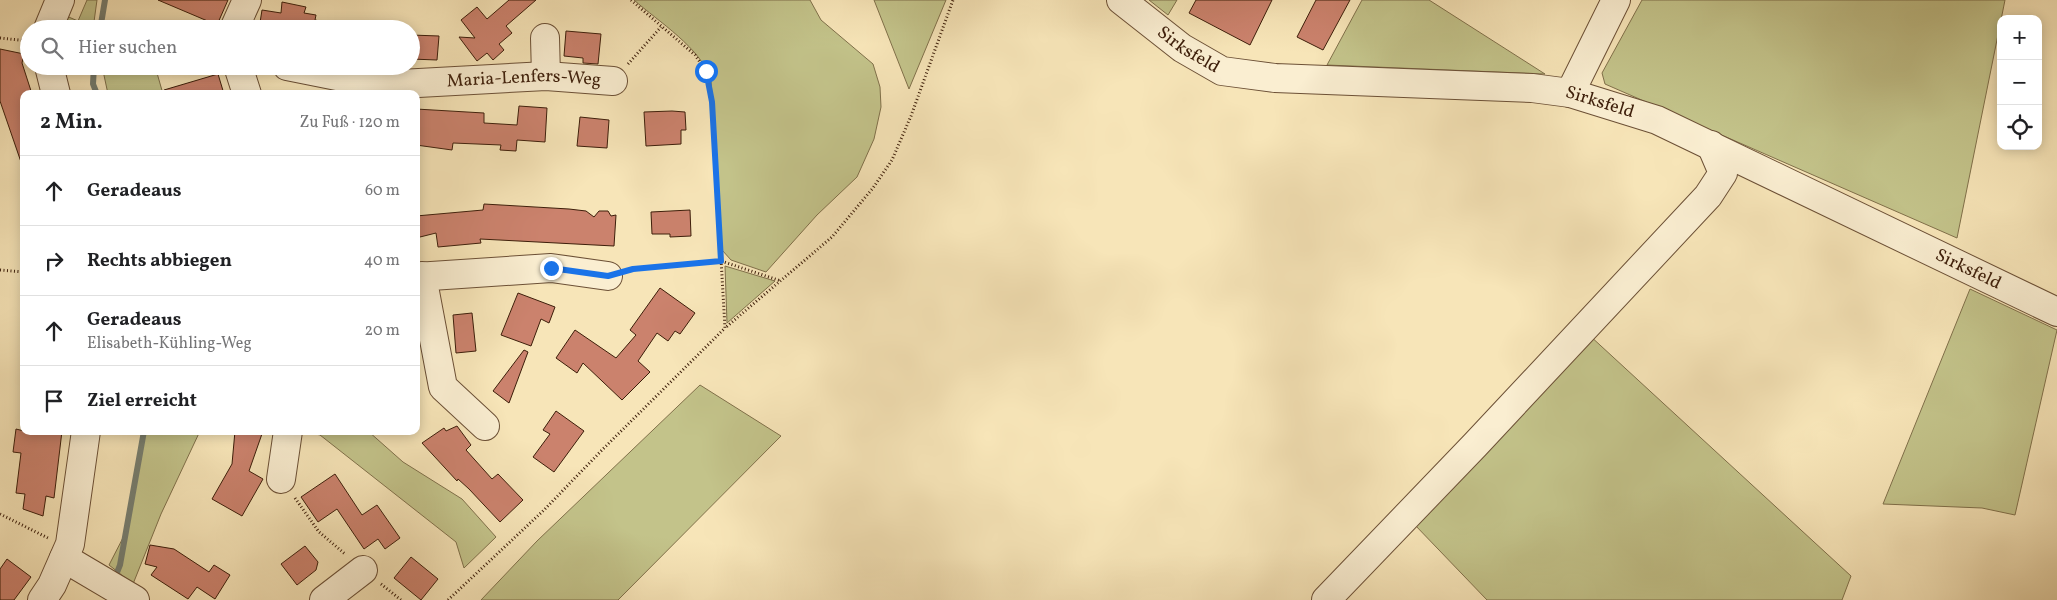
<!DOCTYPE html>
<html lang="de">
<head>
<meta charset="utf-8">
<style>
  :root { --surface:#fff; --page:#f6f6f6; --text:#202124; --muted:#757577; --line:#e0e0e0 }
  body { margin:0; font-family:Vollkorn,serif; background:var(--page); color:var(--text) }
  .controls { position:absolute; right:15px; top:15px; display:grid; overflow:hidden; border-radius:10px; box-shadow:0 2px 12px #0003 }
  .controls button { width:45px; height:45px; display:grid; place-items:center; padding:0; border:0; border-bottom:1px solid var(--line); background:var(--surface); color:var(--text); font:25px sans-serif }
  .stop { position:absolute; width:15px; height:15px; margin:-11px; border:4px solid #1a73e8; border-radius:50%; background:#fff }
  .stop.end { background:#1a73e8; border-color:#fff; box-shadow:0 1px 5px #0008 }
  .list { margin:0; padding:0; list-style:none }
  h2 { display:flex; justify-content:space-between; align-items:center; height:65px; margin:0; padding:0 20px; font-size:21px }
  h2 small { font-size:16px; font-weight:400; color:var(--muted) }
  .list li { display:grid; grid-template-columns:32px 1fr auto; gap:15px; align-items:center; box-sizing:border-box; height:70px; padding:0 20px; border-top:1px solid var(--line) }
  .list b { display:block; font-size:19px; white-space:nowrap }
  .list p { margin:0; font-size:16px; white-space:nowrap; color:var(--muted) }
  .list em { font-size:16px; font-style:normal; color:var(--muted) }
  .icon { flex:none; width:28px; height:28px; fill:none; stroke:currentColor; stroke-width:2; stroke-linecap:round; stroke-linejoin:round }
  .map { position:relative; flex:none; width:2057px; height:600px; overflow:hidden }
  .search { position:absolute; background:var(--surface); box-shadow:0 2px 12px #0003; left:20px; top:20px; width:400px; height:55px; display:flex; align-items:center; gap:12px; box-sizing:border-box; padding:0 18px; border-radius:28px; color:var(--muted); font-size:19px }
  .panel { position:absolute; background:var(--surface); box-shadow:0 2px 12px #0003; left:20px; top:90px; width:400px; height:345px; border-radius:10px }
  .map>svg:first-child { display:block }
</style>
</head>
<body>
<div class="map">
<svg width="2057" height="600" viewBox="0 0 2057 600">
  <rect width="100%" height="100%" fill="#f7e5b8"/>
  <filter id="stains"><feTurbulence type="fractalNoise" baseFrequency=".004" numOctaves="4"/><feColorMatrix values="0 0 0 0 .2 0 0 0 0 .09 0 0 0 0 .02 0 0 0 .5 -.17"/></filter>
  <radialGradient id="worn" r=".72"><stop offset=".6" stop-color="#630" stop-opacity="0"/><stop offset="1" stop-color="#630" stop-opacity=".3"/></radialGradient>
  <g fill="#c3c38a" stroke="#80704a">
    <polygon points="87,0 97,0 93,29 75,29 62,20 64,15 78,21"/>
    <path d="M634,0h176l11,20 52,44 7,23 1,20 -7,32 -17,38 -40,38 -51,57 -35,-12 -9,-10 -11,-170c-10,-32 -52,-58 -77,-80z"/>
    <polygon points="874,0 946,0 909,89"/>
    <polygon points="1149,0 1177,0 1168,15"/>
    <polygon points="1362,0 1429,0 1545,74 1327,65"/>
    <polygon points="1642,0 2005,0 1957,238 1605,84 1602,73"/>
    <polygon points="102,66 155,66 163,94 108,94"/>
    <polygon points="725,266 775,281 727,323"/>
    <polygon points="1970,289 2057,330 2015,515 1982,508 1883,504"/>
    <polygon points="1588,334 1851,576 1842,600 1487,600 1414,524"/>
    <polygon points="700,385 781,436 618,600 481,600 537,541"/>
    <polygon points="142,431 200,431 161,514 133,584 109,565 127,530"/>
    <polygon points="303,431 368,431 403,462 462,499 496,537 464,568 456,542 320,435"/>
  </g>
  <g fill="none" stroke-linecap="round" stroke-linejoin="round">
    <g stroke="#777e70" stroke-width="6">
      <polyline points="101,24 105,0"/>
      <polyline points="94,66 93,84 97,94"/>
      <polyline points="114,580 120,565 144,431"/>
    </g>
  </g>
  <g fill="#cb826d" stroke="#3d1e0a">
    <polygon points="158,0 228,0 217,25"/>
    <polygon points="509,0 536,0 506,26 512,33 499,44 504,50 493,60 487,53 477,61 459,37 475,38 461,20 477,7 487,19"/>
    <polygon points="1196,0 1272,0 1250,45 1189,13"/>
    <polygon points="1316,0 1350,0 1323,50 1297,37"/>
    <polygon points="282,2 306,7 304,13 316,15 315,20 320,21 319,29 259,29 262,10 281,13"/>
    <polygon points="566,31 601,34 598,64 583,63 583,58 564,56"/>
    <polygon points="411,35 439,36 437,60 411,59"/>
    <polygon points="0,49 24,54 22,63 32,94 24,94 24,161 21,162 0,101"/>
    <polygon points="218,74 224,94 165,94 164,90"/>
    <polygon points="519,106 547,108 545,142 517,140 516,151 500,150 501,145 453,143 452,150 416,145 416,109 484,113 484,123 517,125"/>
    <polygon points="672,111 685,112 686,130 681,130 681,144 646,146 644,112"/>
    <polygon points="580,117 609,120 607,148 577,146"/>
    <polygon points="484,204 569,209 586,211 594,217 599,211 608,211 611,216 616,215 614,246 480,239 481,243 438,247 436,233 416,238 416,216 483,210"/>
    <polygon points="690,210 691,236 670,237 670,234 652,234 651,212"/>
    <polygon points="660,288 695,313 680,334 675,331 668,341 657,333 638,361 650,372 622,400 583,363 577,373 556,358 575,330 616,358 636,335 630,330"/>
    <polygon points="518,293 555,307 549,323 541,319 531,346 501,335"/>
    <polygon points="472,313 476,351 456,353 453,315"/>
    <polygon points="524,350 528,352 509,403 493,391"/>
    <polygon points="556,411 584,431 554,472 533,457 550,434 543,430"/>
    <polygon points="457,426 471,445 466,450 492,479 498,474 523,500 500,522 469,489 458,479 457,481 422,443 444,428 446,431"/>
    <polygon points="16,429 24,431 62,431 54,498 46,496 43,516 23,509 25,494 16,493 21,453 13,452"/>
    <polygon points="235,431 263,431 249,471 263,479 242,516 212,499 232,464"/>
    <polygon points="335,474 362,515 377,505 400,538 385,549 378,539 364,549 337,509 318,522 301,497"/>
    <polygon points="150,545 174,549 209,572 214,565 230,575 215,599 197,587 188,599 151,575 157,567 145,564"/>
    <polygon points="305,546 318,562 316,570 297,585 281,564"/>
    <polygon points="411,557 438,579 421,600 394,578"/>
    <polygon points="7,559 31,577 14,600 0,600 0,569"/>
  </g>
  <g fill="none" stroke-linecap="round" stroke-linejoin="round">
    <g stroke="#6c5036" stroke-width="30">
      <g id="minor">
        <path id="s1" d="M1121,0l61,48 40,23 53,7 257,10 38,5 87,27 400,192"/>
        <polyline points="48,29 60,0"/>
        <polyline points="234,29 247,0"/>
        <polyline points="545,38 546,76"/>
        <polyline points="49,66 56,94"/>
        <polyline points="238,66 247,94"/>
        <path id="s2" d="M287,66l95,19 164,-9 67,5"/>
        <polyline points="1570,93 1616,0"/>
        <polyline points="422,276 443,387 485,426"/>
        <polyline points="416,277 551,268 608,276"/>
        <polyline points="281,479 288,431"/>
        <polyline points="64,558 135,600"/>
        <polyline points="42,600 52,585 70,544 86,431"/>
        <polyline points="324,600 363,570"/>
        <polyline points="1326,600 1475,445 1708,196 1723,173 1711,145"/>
      </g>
    </g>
    <g stroke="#3d1e0a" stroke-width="3" stroke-dasharray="1 2.5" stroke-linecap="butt">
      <polyline points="631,0 695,55 706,71 712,102 725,328 832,237 873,188 892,160 911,116 953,0"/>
      <polyline points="0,38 28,41"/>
      <polyline points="628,64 661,27"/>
      <polyline points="0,270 24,272"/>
      <polyline points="631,270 721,261 781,281"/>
      <polyline points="295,498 319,532 345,554"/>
      <polyline points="0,514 48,538"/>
      <polyline points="381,584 401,600"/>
      <polyline points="448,600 544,510 602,450 725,328"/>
    </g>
    <use href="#minor" stroke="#faeed1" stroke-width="28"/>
  </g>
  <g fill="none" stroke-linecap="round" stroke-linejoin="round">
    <polyline stroke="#1a73e8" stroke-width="6" points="551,268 608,276 633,269 721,261 712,102 706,71"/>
  </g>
  <g text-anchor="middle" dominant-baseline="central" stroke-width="4.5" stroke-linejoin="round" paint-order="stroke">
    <g font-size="18" fill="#3d1e0a" stroke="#faeed1">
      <text stroke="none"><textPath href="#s1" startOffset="84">Sirksfeld</textPath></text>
      <text stroke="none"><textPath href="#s2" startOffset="239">Maria-Lenfers-Weg</textPath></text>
      <text stroke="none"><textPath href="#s1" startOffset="504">Sirksfeld</textPath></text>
      <text stroke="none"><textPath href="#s1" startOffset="909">Sirksfeld</textPath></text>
    </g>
  </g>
  <rect width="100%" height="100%" filter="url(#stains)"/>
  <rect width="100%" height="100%" fill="url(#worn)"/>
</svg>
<div class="controls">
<button>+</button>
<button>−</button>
<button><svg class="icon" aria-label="locate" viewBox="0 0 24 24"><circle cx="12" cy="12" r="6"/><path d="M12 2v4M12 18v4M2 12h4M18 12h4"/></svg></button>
</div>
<div class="stop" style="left:706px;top:71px"></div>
<div class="stop end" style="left:551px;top:268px"></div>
<div class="search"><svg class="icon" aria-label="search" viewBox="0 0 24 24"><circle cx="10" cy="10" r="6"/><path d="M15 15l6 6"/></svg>Hier suchen</div>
<section class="panel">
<h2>2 Min.<small>Zu Fuß · 120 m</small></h2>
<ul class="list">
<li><svg class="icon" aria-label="ahead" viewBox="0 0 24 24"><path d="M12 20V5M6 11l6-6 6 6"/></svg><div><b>Geradeaus</b></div><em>60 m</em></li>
<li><svg class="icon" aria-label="right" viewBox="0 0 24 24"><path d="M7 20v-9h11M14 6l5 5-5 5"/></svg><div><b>Rechts abbiegen</b></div><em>40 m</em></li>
<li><svg class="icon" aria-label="ahead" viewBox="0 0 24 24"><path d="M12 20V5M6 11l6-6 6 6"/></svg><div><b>Geradeaus</b><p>Elisabeth-Kühling-Weg</p></div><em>20 m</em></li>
<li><svg class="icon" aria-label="arrive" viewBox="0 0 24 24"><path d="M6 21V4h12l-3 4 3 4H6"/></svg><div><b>Ziel erreicht</b></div></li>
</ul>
</section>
</div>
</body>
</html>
